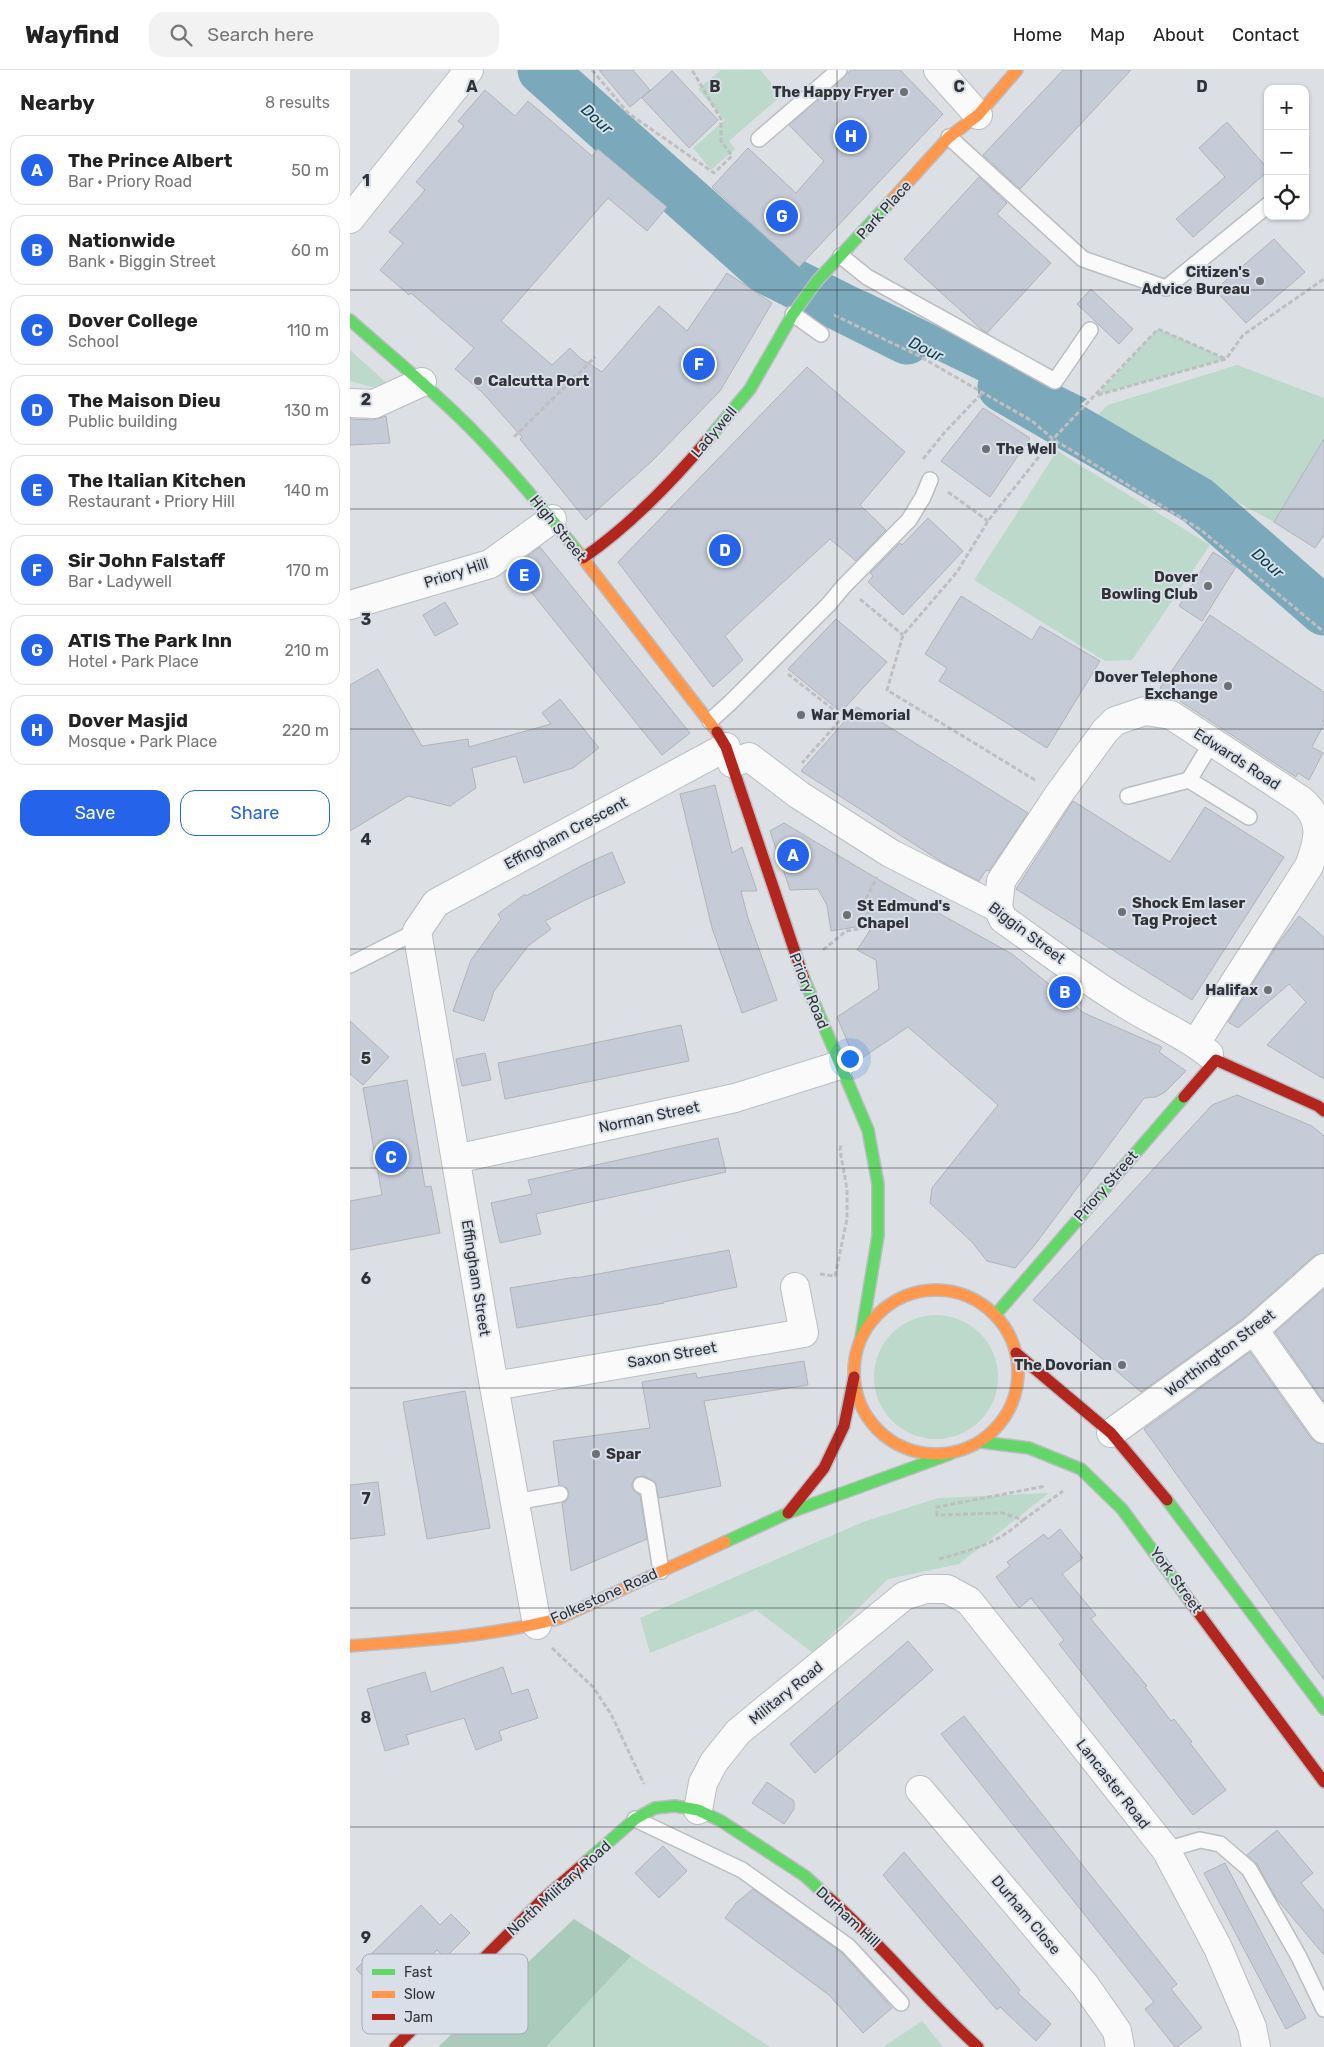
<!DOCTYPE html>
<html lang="en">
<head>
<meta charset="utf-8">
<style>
  :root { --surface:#fff; --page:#f2f2f2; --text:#222; --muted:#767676; --line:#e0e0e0; --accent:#2563eb }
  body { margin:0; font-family:Rubik,sans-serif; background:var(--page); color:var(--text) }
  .controls { position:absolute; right:15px; top:15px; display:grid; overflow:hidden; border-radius:10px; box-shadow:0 1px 4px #0004 }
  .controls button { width:45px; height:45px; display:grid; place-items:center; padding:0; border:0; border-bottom:1px solid var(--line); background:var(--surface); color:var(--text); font:25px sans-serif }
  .you { position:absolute; left:499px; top:988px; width:18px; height:18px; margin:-12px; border:4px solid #fff; border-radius:50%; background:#1a73e8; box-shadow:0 0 0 8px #1a73e833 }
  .badge { display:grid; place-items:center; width:32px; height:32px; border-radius:50%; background:var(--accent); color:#fff; font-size:16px; font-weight:700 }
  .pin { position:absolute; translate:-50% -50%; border:2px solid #fff; box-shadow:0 1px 5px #0006 }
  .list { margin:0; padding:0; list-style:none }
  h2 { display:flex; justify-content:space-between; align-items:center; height:65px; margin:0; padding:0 20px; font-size:21px }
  h2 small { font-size:16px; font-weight:400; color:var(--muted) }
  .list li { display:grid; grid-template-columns:32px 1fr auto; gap:15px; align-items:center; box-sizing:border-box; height:70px; margin:0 10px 10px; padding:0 10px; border:1px solid var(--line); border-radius:15px }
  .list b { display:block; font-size:19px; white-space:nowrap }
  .list p { margin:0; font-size:16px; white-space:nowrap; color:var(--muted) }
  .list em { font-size:16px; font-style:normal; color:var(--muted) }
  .actions { display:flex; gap:10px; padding:15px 20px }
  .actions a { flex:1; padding:11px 0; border:1px solid var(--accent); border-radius:15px; text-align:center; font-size:18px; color:var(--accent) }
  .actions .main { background:var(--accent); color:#fff }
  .icon { flex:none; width:28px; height:28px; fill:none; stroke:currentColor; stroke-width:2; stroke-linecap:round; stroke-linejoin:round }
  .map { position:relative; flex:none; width:974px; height:1977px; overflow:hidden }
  header { display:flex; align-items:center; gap:30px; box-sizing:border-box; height:70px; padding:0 25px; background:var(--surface); border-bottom:1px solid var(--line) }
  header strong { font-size:24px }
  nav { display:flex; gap:28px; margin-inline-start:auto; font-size:18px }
  .search { width:350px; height:45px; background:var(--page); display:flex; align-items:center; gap:12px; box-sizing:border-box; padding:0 18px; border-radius:15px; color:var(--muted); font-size:19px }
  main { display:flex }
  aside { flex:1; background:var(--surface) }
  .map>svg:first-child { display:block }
</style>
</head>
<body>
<header>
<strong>Wayfind</strong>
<div class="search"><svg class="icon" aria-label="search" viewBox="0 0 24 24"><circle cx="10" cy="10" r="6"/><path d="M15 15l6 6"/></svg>Search here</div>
<nav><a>Home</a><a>Map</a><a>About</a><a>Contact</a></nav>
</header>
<main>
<aside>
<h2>Nearby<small>8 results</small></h2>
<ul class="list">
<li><span class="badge">A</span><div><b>The Prince Albert</b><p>Bar · Priory Road</p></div><em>50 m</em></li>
<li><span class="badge">B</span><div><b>Nationwide</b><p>Bank · Biggin Street</p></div><em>60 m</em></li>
<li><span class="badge">C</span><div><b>Dover College</b><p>School</p></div><em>110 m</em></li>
<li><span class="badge">D</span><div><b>The Maison Dieu</b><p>Public building</p></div><em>130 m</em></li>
<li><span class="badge">E</span><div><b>The Italian Kitchen</b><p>Restaurant · Priory Hill</p></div><em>140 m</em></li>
<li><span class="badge">F</span><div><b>Sir John Falstaff</b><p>Bar · Ladywell</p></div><em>170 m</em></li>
<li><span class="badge">G</span><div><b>ATIS The Park Inn</b><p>Hotel · Park Place</p></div><em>210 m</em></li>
<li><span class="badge">H</span><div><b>Dover Masjid</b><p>Mosque · Park Place</p></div><em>220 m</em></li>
</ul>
<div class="actions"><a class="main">Save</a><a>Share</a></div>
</aside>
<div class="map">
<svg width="974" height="1977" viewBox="0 0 974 1977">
  <rect width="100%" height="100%" fill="#dce0e4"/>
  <g fill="#bcd9cb">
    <polygon points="371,0 410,0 432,25 379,71 385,79 361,100 343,78 375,50 348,19"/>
    <polygon points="808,259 876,289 747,325"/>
    <polygon points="0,280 40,316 22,317 0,311"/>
    <polygon points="887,295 974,328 974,369 924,452 741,351 758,335"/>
    <polygon points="707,381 860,475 782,590 755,591 624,510"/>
    <circle cx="586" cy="1307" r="62"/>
    <polygon points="699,1423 609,1494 538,1509 463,1583 406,1540 300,1583 290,1548 513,1452 588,1428"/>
    <polygon points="281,1886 420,1977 196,1977"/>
    <polygon points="572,1951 593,1977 533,1977"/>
  </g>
  <polygon fill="#aacabb" points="224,1849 281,1886 196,1977 88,1977"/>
  <g fill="#7ba8bb">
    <polygon points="515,221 737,329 710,350 494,245"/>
    <polygon points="745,350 900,449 974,513 974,540 848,431 730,365"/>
  </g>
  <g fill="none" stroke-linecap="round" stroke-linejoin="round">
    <g stroke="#7ba8bb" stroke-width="49">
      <polyline points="192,0 415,199 557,270"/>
      <polyline points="652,317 848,431 974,541"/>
    </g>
  </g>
  <g fill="#c5ccd7" stroke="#b1b3b7">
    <polygon points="249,0 283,0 300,20 280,37"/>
    <polygon points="501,0 550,0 593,44 449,197 362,117 398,78 446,123 474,91 439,55"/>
    <polygon points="713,0 781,0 670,119 633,85"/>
    <polygon points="322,1 368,50 339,78 292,28"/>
    <polygon points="135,20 165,46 178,31 242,86 248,79 317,137 297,161 258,128 151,251 202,295 220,278 230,288 252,302 309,236 337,261 377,203 422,233 370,321 302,391 236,450 170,369 172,367 132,322 105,299 124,278 61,223 59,225 30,200 53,173 39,162 75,120 66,112 114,56 108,51"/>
    <polygon points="877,52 918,99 918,101 843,167 826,149 875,107 849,78"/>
    <polygon points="629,107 657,133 647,144 701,193 637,263 631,259 554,189"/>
    <polygon points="924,169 955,202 896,253 865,220"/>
    <polygon points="741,219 783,259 769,274 727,234"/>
    <polygon points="457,297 555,382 510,435 536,460 506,491 480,469 375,566 393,590 363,617 268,492"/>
    <polygon points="633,338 680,368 640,427 591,391"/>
    <polygon points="36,346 40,373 0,375 0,349 23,350"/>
    <polygon points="974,369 974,465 965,478 924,452"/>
    <polygon points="578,448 613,481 553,545 518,512 523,506 520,503 550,473 552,475"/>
    <polygon points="190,477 340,663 312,685 162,498"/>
    <polygon points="863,482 886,497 852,551 829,536"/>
    <polygon points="611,526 682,570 690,556 750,591 697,678 589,611 597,598 575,584"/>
    <polygon points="95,532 108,554 85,566 73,545"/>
    <polygon points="860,545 974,622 974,654 962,677 973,683 959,710 948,703 946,707 810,618"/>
    <polygon points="486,549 537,592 491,642 438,599"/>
    <polygon points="28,599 72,676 118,669 119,677 201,654 192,643 210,629 249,678 223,698 174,713 166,686 122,698 126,718 100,736 58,726 0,761 0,615"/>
    <polygon points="507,637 678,743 639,801 636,800 629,811 595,794 451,701"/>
    <polygon points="365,715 382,783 392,777 407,821 391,821 398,848 427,930 392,943 362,858 330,724"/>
    <polygon points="723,731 820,792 855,737 934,787 842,930 666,819"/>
    <polygon points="434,753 531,811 662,884 734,943 812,977 809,982 836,1001 815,1022 806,1027 794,1028 684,1176 665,1198 637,1191 622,1172 580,1133 582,1118 648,1035 558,957 506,992 487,947 529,919 526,890 507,880 524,854 481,861 477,835 468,819 440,820 420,761"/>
    <polygon points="262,782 275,813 233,831 195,851 201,859 178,876 144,921 134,951 103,941 121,890 151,849 148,844 175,824 176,826 233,795"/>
    <polygon points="949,846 974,867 974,1009 917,975 956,932 939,914 888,958 878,952 927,875"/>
    <polygon points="0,951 39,987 13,1015 0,1004"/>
    <polygon points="331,955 339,991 155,1029 148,993"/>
    <polygon points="135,983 141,1010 112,1016 106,989"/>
    <polygon points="57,1010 75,1117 81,1116 90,1163 0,1180 0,1131 32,1125 13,1018"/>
    <polygon points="887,1025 962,1056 974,1066 974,1183 964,1186 894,1248 791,1322 683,1230 862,1035"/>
    <polygon points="368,1068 376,1102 186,1144 191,1164 150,1173 141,1133 182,1124 178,1110"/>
    <polygon points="379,1180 387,1217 314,1232 314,1233 167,1258 160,1218 226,1207 226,1208"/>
    <polygon points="974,1219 974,1332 925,1262"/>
    <polygon points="900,1282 961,1368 967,1373 974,1374 974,1610 794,1359"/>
    <polygon points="454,1291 458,1315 354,1331 371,1416 309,1428 305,1412 294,1406 286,1407 282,1412 282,1417 284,1421 290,1425 297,1469 221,1501 212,1433 216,1431 219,1423 217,1418 209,1415 203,1371 300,1358 292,1312 346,1303 347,1308"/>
    <polygon points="115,1321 140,1458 77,1469 53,1332"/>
    <polygon points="28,1412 35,1465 0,1469 0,1415"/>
    <polygon points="710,1459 733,1488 712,1504 746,1545 741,1549 797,1616 795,1617 821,1651 824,1649 842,1672 840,1673 876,1720 843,1745 709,1574 714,1570 681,1528 669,1538 646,1507 660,1496 657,1492 694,1464 698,1469"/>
    <polygon points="558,1571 583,1600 465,1703 440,1674"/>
    <polygon points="153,1597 162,1624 178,1619 188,1648 149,1661 152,1670 126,1680 114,1648 56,1665 59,1674 35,1681 17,1619 75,1602 81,1622"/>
    <polygon points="614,1646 827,1914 821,1919 852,1958 827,1977 825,1977 795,1939 804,1932 591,1664"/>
    <polygon points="417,1712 444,1731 444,1739 434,1754 402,1733"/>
    <polygon points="927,1760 963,1803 951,1813 974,1841 974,1885 926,1828 907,1794 897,1785"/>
    <polygon points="313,1776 337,1801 309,1828 285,1803"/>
    <polygon points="554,1782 670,1920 668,1923 701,1954 686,1971 650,1937 647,1940 533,1805"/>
    <polygon points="875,1793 956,1948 936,1959 854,1803"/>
    <polygon points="403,1819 492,1883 542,1938 513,1963 479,1925 375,1848 386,1833"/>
    <polygon points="71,1835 90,1855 101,1844 120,1863 95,1888 87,1880 36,1930 6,1899"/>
  </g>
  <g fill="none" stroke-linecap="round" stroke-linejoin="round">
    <g stroke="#babdc1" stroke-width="18">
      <g id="lane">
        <polyline points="599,67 733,189 816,218 918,135"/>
        <polyline points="409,69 489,0"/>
        <polyline points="491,186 517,207 705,311 740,260"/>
        <polyline points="443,244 471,264"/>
        <polyline points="360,651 381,632 479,534 494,516 559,450 573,427 580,410"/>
        <polyline points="862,672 839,710 899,747"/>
        <polyline points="778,726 839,710"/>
        <polyline points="0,895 67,861"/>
        <polyline points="291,1415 298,1418 311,1501"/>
        <polyline points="165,1432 210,1424"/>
        <polyline points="285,1749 392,1800 498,1876 551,1933"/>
        <polyline points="816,1780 850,1770 870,1774 899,1799 949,1887 974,1939"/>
      </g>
    </g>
    <g stroke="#babdc1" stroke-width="30">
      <g id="street">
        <polyline points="588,0 628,45"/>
        <polyline points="0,149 119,0"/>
        <polyline points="0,333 24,334 72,312"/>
        <polyline points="0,535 140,494 202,449"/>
        <path d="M382,693l17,-6 50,38 91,58 108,55 5,11c41,29 81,60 124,86 27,17 57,29 82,49"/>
        <path d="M648,838l3,-27 58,-87 46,-63 10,-10 30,-10 26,4 130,85c23,19 18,40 8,66l-113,177"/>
        <polyline points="106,1089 385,1028 490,995"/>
        <polyline points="904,1260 974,1359"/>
        <polyline points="144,1316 454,1263 445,1217"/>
        <polyline points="761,1363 904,1260 974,1198"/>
        <polyline points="187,1555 144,1316 67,861 86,833 376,677"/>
        <polyline points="570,1720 735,1915 767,1961 770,1977"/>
        <polyline points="348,1740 353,1713 364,1692 388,1662 554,1526 576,1519 597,1519 619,1531 816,1780 868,1878 902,1957 906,1977"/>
      </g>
    </g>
    <g stroke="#babdc1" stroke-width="14">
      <g id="fast">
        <path d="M0,250c44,39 90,76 131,119 34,36 66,74 97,113"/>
        <polyline points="360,367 400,319 443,244 467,211 539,133"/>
        <polyline points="454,909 518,1060 528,1114 528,1166 511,1268"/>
        <polyline points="647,1243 834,1027"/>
        <polyline points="631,1372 679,1378 731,1399 772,1439 839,1530"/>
        <polyline points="817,1430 974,1639"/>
        <polyline points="375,1472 438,1443 600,1384"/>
        <polyline points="237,1791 285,1749 305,1738 325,1736 348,1740 371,1751 455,1806 479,1828"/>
      </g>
    </g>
    <g stroke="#babdc1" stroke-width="14">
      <g id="slow">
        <polyline points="539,133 599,67 628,45 667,0"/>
        <polyline points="228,482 367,662"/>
        <circle cx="586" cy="1302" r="82"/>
        <path d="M0,1576c71,-6 141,-9 210,-28l165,-76"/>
      </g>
    </g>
    <g stroke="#babdc1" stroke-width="14">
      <g id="jam">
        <path d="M233,488c48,-33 90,-77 127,-121"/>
        <polyline points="367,662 376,677 454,909"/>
        <polyline points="834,1027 866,990 968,1036 974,1041"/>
        <polyline points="666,1283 761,1363 817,1430"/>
        <polyline points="438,1443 474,1398 494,1356 504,1307"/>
        <polyline points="839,1530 974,1712"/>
        <path d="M479,1828c53,46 97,102 149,149"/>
        <polyline points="45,1977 193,1829 237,1791"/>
      </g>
    </g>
    <g stroke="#bfbfc1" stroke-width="3" stroke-dasharray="5 2.5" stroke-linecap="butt">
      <polyline points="242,0 278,43 364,103 382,86 371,71 371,49 342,0"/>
      <polyline points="484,245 569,286 682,351 703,369 851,460 974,562"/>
      <polyline points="748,325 876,289 893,265 974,209"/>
      <polyline points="164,367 245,287"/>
      <polyline points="573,389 595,362 633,322"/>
      <polyline points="598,422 638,451"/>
      <polyline points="510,529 553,565"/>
      <polyline points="438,604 493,647 452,693"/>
      <polyline points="685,710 537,620 553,565 607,502 638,451 703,369 808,259 876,289"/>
      <polyline points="473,880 496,861 520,857 516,829 527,807"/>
      <polyline points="470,1204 485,1206 497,1149 497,1119 490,1080 491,1075"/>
      <polyline points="673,1450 713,1421"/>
      <path d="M589,1489c33,-9 58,-15 84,-39l-20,-7 -66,2v-8l109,-21"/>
      <polyline points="202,1578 243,1617 261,1644 294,1714"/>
      <polyline points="100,1960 111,1977"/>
    </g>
    <use href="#lane" stroke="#fafafb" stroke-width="15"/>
    <use href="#street" stroke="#fafafb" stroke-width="28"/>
    <use href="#fast" stroke="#63d668" stroke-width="11"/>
    <use href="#slow" stroke="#ff974d" stroke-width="11"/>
    <use href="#jam" stroke="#b3261e" stroke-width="11"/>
  </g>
  <path fill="none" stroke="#303236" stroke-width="1" stroke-opacity="0.55" d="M244,0v1977M487,0v1977M731,0v1977M0,220h974M0,439h974M0,659h974M0,879h974M0,1098h974M0,1318h974M0,1538h974M0,1757h974"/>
  <g fill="#6c6f73" stroke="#d8dfe8" stroke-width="2">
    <circle cx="554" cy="22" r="5"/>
    <circle cx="910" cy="211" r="5"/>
    <circle cx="128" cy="311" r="5"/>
    <circle cx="636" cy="379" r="5"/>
    <circle cx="858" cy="516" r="5"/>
    <circle cx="878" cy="616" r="5"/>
    <circle cx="451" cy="645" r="5"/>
    <circle cx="772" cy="842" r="5"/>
    <circle cx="497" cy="845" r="5"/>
    <circle cx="918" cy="920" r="5"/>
    <circle cx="772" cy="1295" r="5"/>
    <circle cx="246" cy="1384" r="5"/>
  </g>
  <g text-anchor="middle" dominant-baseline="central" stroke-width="4" stroke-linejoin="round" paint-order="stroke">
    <g font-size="15" font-weight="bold" fill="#303236" stroke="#d8dfe8" text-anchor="end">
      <text x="544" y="22">The Happy Fryer</text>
      <text x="900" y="202">Citizen's<tspan x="900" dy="17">Advice Bureau</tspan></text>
      <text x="138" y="311" text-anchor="start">Calcutta Port</text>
      <text x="646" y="379" text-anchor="start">The Well</text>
      <text x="848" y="507">Dover<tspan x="848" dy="17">Bowling Club</tspan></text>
      <text x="868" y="607">Dover Telephone<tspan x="868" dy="17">Exchange</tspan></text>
      <text x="461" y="645" text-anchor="start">War Memorial</text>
      <text x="782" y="833" text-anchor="start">Shock Em laser<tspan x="782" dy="17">Tag Project</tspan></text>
      <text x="507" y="836" text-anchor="start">St Edmund's<tspan x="507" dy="17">Chapel</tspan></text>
      <text x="908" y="920">Halifax</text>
      <text x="762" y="1295">The Dovorian</text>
      <text x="256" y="1384" text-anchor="start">Spar</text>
    </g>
    <g font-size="15" fill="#303236" stroke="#d8dfe8">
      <text transform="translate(534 140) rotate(-48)">Park Place</text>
      <text transform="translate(364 362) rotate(-50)">Ladywell</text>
      <text transform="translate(208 458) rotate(51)">High Street</text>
      <text transform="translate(106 503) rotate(-18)">Priory Hill</text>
      <text transform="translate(887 689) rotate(33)">Edwards Road</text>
      <text transform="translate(216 763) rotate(-28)">Effingham Crescent</text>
      <text transform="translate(677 863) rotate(37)">Biggin Street</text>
      <text transform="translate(459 921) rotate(68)">Priory Road</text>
      <text transform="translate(299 1047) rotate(-12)">Norman Street</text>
      <text transform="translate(756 1116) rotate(-49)">Priory Street</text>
      <text transform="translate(126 1208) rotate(81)">Effingham Street</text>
      <text transform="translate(870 1283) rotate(-37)">Worthington Street</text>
      <text transform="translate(322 1285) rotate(-10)">Saxon Street</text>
      <text transform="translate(826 1510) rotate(54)">York Street</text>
      <text transform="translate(254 1526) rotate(-24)">Folkestone Road</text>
      <text transform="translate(436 1623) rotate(-39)">Military Road</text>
      <text transform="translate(763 1714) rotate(52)">Lancaster Road</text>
      <text transform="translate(209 1818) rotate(-42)">North Military Road</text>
      <text transform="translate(676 1845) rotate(50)">Durham Close</text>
      <text transform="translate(498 1847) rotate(43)">Durham Hill</text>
    </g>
    <g font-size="16" font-style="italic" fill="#033c4f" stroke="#d8dfe8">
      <text transform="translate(247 49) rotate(42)">Dour</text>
      <text transform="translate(576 279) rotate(26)">Dour</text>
      <text transform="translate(918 493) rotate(41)">Dour</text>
    </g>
  </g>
  <rect x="12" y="1884" width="166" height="80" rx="8" fill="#d8dfe8" stroke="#a6abb3" stroke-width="1"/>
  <rect x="22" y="1899" width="23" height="6" fill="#63d668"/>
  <rect x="22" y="1921" width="23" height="7" fill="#ff974d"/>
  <rect x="22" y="1944" width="23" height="6" fill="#b3261e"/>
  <g font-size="14" fill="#303236">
    <text x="54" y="1907">Fast</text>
    <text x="54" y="1929">Slow</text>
    <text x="54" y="1952">Jam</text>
  </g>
  <g font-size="16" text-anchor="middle" font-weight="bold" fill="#303236" stroke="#d8dfe8" stroke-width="4" stroke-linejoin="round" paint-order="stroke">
    <text x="122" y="22">A</text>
    <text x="365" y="22">B</text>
    <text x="609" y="22">C</text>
    <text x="852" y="22">D</text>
    <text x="16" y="116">1</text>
    <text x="16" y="335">2</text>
    <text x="16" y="555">3</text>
    <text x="16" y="775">4</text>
    <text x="16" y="994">5</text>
    <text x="16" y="1214">6</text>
    <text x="16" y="1434">7</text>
    <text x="16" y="1653">8</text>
    <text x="16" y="1873">9</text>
  </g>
</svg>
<div class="controls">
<button>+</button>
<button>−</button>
<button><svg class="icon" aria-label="locate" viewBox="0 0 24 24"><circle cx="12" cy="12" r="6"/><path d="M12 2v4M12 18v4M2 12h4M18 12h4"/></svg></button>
</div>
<div class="you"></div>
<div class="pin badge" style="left:443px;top:785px">A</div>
<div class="pin badge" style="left:715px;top:922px">B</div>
<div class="pin badge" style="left:41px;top:1087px">C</div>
<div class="pin badge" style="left:375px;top:480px">D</div>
<div class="pin badge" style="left:174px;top:505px">E</div>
<div class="pin badge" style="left:349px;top:294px">F</div>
<div class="pin badge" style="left:432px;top:146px">G</div>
<div class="pin badge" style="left:501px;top:66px">H</div>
</div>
</main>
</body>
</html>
